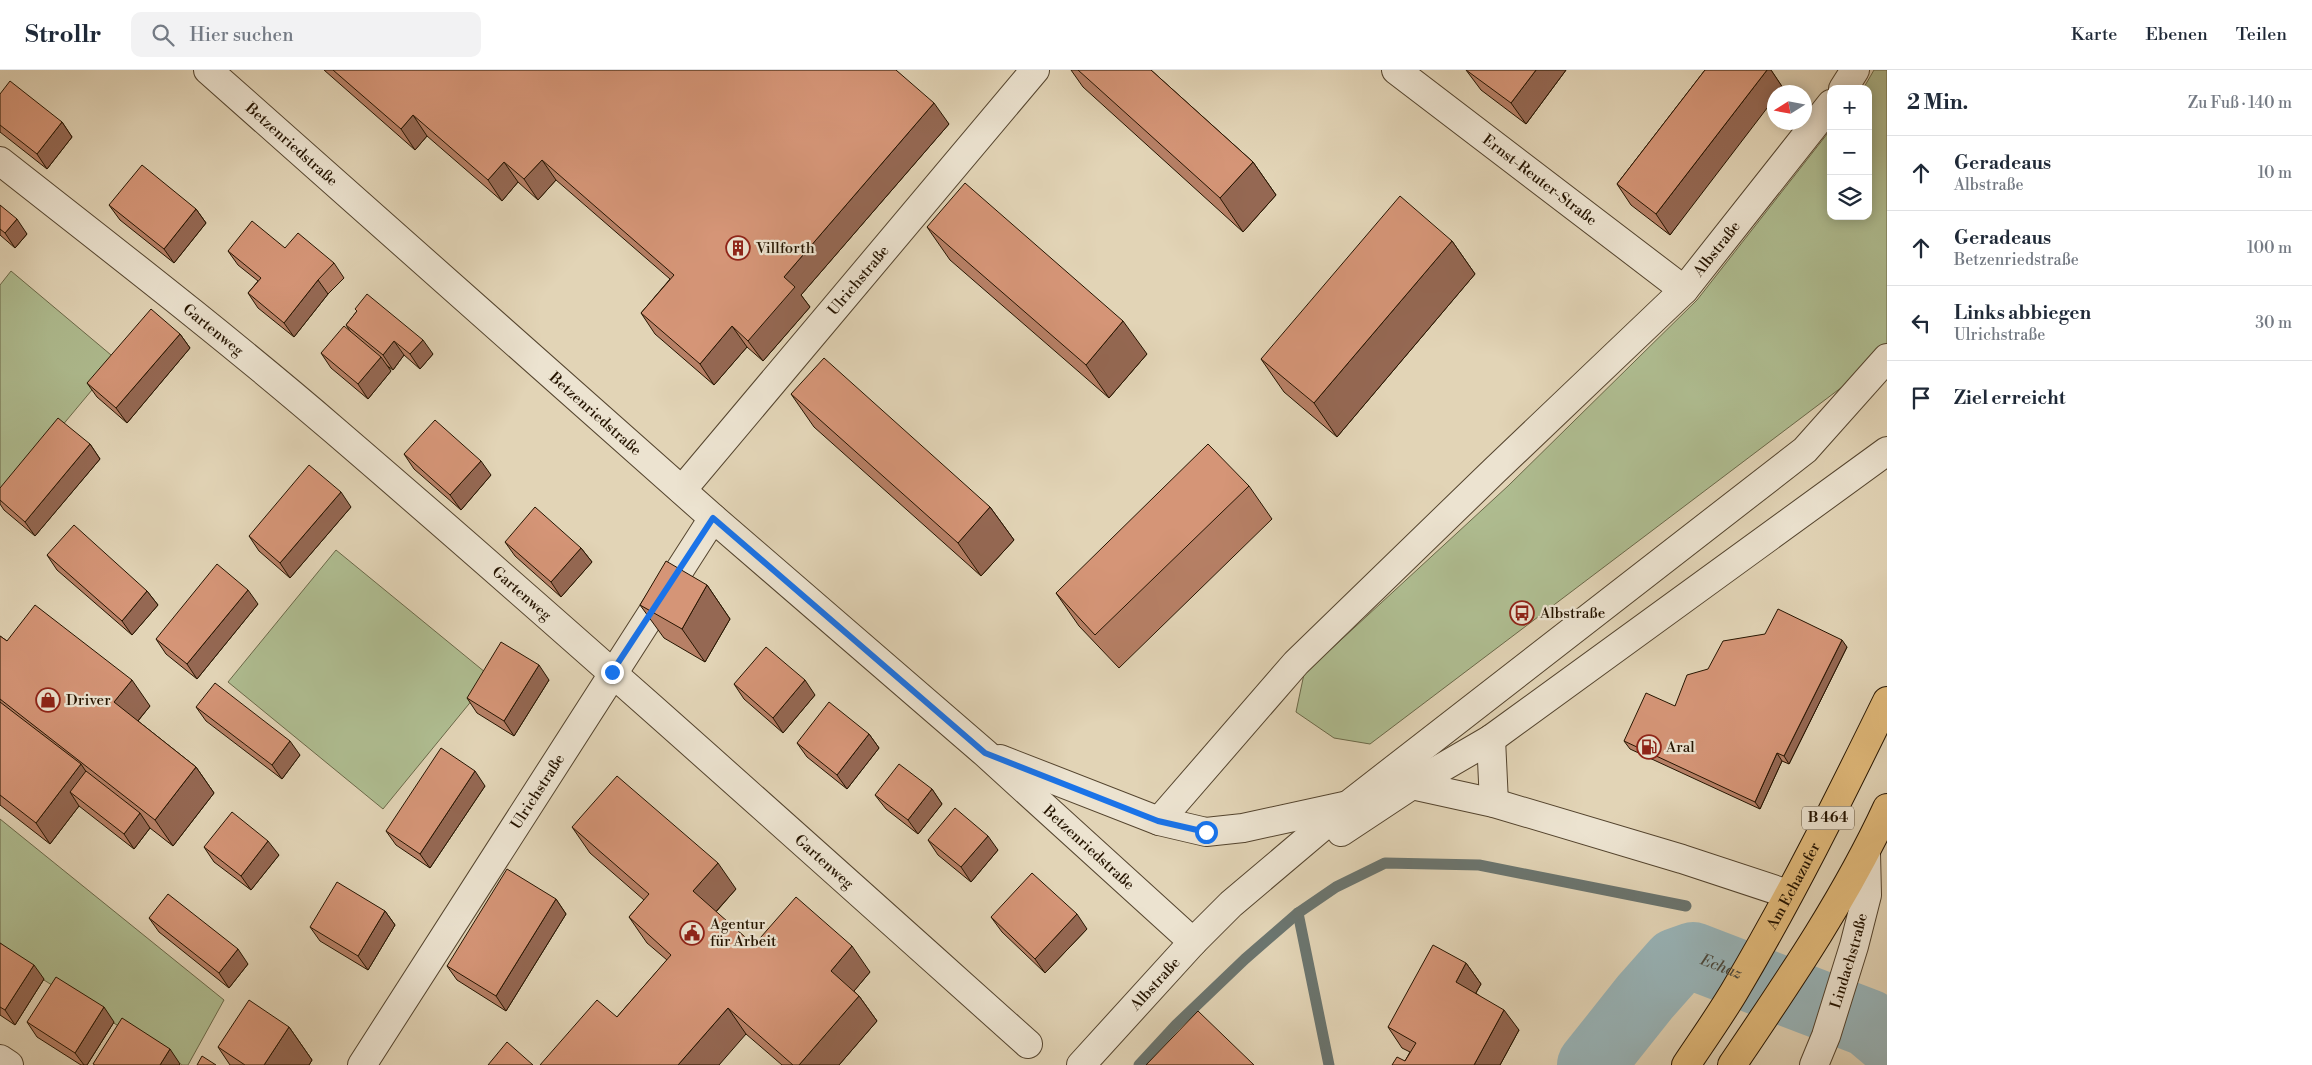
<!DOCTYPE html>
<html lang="de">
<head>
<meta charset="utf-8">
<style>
  :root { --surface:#fff; --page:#f2f2f3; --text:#1f2937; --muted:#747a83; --line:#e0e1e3 }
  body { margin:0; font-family:"Libre Bodoni",serif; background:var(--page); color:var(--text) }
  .controls { position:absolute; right:15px; top:15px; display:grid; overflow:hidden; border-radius:10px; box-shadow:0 2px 12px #0003 }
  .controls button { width:45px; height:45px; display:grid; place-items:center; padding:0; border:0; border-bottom:1px solid var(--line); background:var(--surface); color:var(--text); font:25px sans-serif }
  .compass { position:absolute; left:1767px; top:15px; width:45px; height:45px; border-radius:50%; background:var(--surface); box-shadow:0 2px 12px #0003; rotate:259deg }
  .stop { position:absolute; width:15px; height:15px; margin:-11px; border:4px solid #1a73e8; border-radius:50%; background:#fff }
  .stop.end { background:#1a73e8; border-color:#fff; box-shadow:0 1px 5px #0008 }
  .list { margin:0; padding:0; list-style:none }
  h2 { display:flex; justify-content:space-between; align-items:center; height:65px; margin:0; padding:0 20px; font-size:21px }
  h2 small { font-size:16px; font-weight:400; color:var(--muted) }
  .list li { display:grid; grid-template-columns:32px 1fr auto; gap:15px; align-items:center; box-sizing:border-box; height:75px; padding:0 20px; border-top:1px solid var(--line) }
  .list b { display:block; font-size:19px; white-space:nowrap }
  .list p { margin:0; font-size:16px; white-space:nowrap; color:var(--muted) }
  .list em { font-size:16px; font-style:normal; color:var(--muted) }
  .icon { flex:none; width:28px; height:28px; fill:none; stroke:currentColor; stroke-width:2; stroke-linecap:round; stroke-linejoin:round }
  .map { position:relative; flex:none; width:1887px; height:995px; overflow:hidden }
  header { display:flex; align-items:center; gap:30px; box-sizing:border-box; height:70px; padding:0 25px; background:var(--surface); border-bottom:1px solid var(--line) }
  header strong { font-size:24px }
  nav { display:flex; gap:28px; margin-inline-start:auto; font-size:18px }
  .search { width:350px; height:45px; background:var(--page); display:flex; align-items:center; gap:12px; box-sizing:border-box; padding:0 18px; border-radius:10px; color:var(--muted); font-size:19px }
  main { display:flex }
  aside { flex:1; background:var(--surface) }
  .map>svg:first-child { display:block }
</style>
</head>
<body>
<header>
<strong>Strollr</strong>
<div class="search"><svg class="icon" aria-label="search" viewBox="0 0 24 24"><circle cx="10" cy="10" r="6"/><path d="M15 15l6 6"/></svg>Hier suchen</div>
<nav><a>Karte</a><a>Ebenen</a><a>Teilen</a></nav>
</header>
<main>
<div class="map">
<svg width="1887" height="995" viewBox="0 0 1887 995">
  <rect width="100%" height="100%" fill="#e2d4b6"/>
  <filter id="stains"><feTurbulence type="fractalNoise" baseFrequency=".004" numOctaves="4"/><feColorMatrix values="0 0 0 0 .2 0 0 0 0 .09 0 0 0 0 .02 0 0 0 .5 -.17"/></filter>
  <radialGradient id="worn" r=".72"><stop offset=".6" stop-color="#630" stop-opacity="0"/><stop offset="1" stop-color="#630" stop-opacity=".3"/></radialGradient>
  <g fill="#afbd91" stroke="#6a6848">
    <polygon points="1874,0 1887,0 1887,283 1370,674 1334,668 1296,642 1304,604 1508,416 1697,230 1831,59 1831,146 1868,146 1868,19 1863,19"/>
    <polygon points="11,201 117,290 0,430 0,215"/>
    <polygon points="336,480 491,607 383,739 228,612"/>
    <polygon points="0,749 224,930 188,995 182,995 0,883"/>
  </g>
  <polygon fill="#99b5b9" stroke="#6b756f" points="1872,943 1887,961 1887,981 1861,962"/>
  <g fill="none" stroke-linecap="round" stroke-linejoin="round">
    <polyline stroke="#5f645c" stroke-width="1" points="1887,964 1882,962 1874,953 1868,960 1887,975"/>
    <g stroke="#6b756f" stroke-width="11">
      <polyline points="1298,843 1329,995"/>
      <polyline points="1139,995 1176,955 1245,889 1298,843 1336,817 1385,793 1479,795 1686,836"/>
    </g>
    <path stroke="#99b5b9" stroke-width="68" id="s1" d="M1591,995l54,-68 31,-35 17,-6 175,67 19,16"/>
    <g stroke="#54442e" stroke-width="30">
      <g id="minor">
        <path id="s2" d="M208,0l505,448 272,235 208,189"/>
        <path id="s3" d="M1396,0l288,220"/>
        <polyline points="1843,19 1855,0"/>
        <path id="s4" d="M0,91c112,88 226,176 334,269 234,201 464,408 694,614"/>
        <path id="s5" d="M682,420l353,-420"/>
        <polyline points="1491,669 1494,733"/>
        <polyline points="1000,689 1159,751 1206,762 1243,758 1344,736"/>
        <polyline points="1412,715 1494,733 1682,789 1788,824"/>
        <path id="s6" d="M1159,751l137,-158 198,-192 190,-181 147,-186"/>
        <polyline points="1341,762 1412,715 1491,669 1887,381"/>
        <polyline points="0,989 9,995"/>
        <path id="s7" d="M362,995l351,-547"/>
        <path id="s8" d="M1081,995l112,-123 38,-38 117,-99 457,-355 82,-92"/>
        <path id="s9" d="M1814,995l12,-29 28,-90 13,-51 -1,-42"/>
      </g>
    </g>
    <g stroke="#251400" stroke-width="30">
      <g id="primary">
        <path id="s10" d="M1686,995c16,-24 33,-48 48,-73 56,-94 105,-193 153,-291"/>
        <path d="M1732,995c56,-83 113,-166 155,-257"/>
      </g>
    </g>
    <use href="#minor" stroke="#ece3d0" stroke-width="28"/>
    <use href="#primary" stroke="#e1ba7b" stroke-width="28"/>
  </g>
  <g fill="#b78066" stroke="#251400">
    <polygon points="324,0 896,0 949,54 801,225 810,237 763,291 747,277 714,315 655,264 641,243 670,209 556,110 538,130 518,112 502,131 427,66 415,80"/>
    <polygon points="1071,0 1151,0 1253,92 1276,125 1243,162 1083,17"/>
    <polygon points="1466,0 1566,0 1526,54 1481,20"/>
    <polygon points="1705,0 1771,0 1783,18 1780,22 1774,22 1670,165 1631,135 1617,114"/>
    <polygon points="0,24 62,52 72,67 47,99 0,62"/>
    <polygon points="0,135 27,164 15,178 0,165"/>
    <polygon points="109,135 196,139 206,153 174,193 120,150"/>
    <polygon points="927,157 1147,284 1109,328 950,190"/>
    <polygon points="1452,171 1475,204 1337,367 1284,322 1261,289"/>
    <polygon points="285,178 334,193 344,208 328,224 294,267 258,238 248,223 258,211 238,195 228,181"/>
    <polygon points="355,239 433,284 420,299 404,285 393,300 386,295 391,301 368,329 331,298 321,283 350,261 346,255 357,241"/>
    <polygon points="180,264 190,278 127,353 97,327 87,313"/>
    <polygon points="791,324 990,437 1014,470 981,506 814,357"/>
    <polygon points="90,374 100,389 35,466 4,440 0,434 0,418"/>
    <polygon points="404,384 491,405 461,440 414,399"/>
    <polygon points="1249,416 1272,449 1119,598 1079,556 1056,523"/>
    <polygon points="351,437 290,508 259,481 249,466"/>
    <polygon points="505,472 581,478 592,492 561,527 515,486"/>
    <polygon points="47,485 147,521 158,535 132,565 57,500"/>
    <polygon points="707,515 730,549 705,592 664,568 640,535"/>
    <polygon points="258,534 197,609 166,584 156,569"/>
    <polygon points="0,566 7,571 150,636 138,651 196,697 214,723 173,776 150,758 134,779 79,736 50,774 0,735"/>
    <polygon points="1847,577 1789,694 1782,691 1760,739 1630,679 1624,671 1675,636"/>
    <polygon points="549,610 514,666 477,643 467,628"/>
    <polygon points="734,614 815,625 783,663 744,629"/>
    <polygon points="196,637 300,685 282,709 206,651"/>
    <polygon points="869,664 879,678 847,719 807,687 797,673"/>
    <polygon points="485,716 430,798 396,775 386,761"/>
    <polygon points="932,719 942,734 918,764 886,739 875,725"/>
    <polygon points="572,757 736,819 716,842 754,875 870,902 854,921 859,926 877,951 839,995 782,995 746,964 617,947 667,890 647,873 629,847 644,830 590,783"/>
    <polygon points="928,770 998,780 971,812 938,785"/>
    <polygon points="204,777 279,785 251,820 214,792"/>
    <polygon points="556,829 566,844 506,941 457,910 447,896"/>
    <polygon points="385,841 395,855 368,900 320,871 310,857"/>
    <polygon points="991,847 1087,859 1045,903 1002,862"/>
    <polygon points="149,848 248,894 229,918 159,862"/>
    <polygon points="0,873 44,909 15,955 0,945"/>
    <polygon points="1466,893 1481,914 1476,923 1519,960 1500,995 1392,995 1405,991 1410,982 1402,978 1388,957"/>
    <polygon points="27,952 114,952 87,995 81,995 37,967"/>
    <polygon points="289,957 312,990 309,995 230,995 218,977"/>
  </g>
  <g fill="#956853" stroke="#251400">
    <polygon points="1536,0 1566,0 1526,54 1511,33"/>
    <polygon points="1767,0 1771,0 1783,18 1780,22 1774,22 1774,29 1670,165 1656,144"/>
    <polygon points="934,33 949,54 801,225 810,237 763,291 748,271 784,207"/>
    <polygon points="413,45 427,66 415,80 401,59"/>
    <polygon points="62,52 72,67 47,99 37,84"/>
    <polygon points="542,90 556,110 538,130 524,109"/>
    <polygon points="504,92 518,112 502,131 488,110"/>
    <polygon points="1253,92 1276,125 1243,162 1220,128"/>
    <polygon points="196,139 206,153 174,193 164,179"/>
    <polygon points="17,149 27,164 15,178 5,163"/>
    <polygon points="1452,171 1475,204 1337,367 1314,333"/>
    <polygon points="318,210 328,224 294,267 284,253"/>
    <polygon points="1123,251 1147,284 1109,328 1086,295"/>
    <polygon points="732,256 747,277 714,315 700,294"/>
    <polygon points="180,264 190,278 127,353 116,338"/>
    <polygon points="423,270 433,284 420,299 410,284"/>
    <polygon points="394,271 404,285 393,300 383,285"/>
    <polygon points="381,287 391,301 368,329 358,314"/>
    <polygon points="90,374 100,389 35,466 25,452"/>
    <polygon points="481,391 491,405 461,440 450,425"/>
    <polygon points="341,422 351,437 290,508 280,493"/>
    <polygon points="990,437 1014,470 981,506 958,473"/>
    <polygon points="581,478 592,492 561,527 551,512"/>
    <polygon points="707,515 730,549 705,592 682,559"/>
    <polygon points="248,520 258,534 197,609 187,594"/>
    <polygon points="147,521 158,535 132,565 122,551"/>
    <polygon points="1842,570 1847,577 1789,694 1784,686"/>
    <polygon points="539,595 549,610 514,666 504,651"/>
    <polygon points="132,610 150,636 132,658 114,632"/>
    <polygon points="805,610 815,625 783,663 773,648"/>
    <polygon points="869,664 879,678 847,719 837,705"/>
    <polygon points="290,671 300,685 282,709 272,695"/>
    <polygon points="1777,683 1782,691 1760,739 1755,732"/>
    <polygon points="81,694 95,715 70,722 79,736 50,774 36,753"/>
    <polygon points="196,697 214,723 173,776 155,750"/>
    <polygon points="475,701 485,716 430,798 420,784"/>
    <polygon points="932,719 942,734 918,764 908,750"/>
    <polygon points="140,743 150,758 134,779 124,764"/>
    <polygon points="988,766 998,780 971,812 961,797"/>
    <polygon points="268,771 279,785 251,820 241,806"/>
    <polygon points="718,793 736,819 711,847 693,821"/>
    <polygon points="556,829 566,844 506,941 496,926"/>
    <polygon points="385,841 395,855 368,900 358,886"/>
    <polygon points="1077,844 1087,859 1045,903 1035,889"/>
    <polygon points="852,876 870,902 849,927 831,901"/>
    <polygon points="238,879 248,894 229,918 219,903"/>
    <polygon points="1466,893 1481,914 1470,933 1456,912"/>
    <polygon points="34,895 44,909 15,955 5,940"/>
    <polygon points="859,926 877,951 839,995 799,995"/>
    <polygon points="104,937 114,952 87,995 84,995 75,983"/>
    <polygon points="728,938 746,964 719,995 678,995"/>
    <polygon points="1504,940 1519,960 1500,995 1474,995"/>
    <polygon points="289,957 312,990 309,995 264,995"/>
    <polygon points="170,979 180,994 179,995 160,995"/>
  </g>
  <g fill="#d59577" stroke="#251400">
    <polygon points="333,0 896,0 934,33 784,207 795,217 748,271 732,256 700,294 641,243 674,205 542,90 524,109 504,92 488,110 413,45 401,59"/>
    <polygon points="1078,0 1151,0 1253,92 1220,128"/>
    <polygon points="1466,0 1536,0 1511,33"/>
    <polygon points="1705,0 1767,0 1656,144 1617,114"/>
    <polygon points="10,11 62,52 37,84 0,55 0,24"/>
    <polygon points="142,95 196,139 164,179 109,135"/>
    <polygon points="965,113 1123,251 1086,295 927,157"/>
    <polygon points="1400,126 1452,171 1314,333 1261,289"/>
    <polygon points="0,135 17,149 5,163 0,159"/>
    <polygon points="252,151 285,178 298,163 334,193 318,210 284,253 248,223 261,208 228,181"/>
    <polygon points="367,224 423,270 410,284 394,271 383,285 346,255 357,241 355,239"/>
    <polygon points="151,239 180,264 116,338 87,313"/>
    <polygon points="344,256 381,287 358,314 321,283"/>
    <polygon points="824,288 990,437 958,473 791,324"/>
    <polygon points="58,348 90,374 25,452 0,430 0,418"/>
    <polygon points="435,350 481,391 450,425 404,384"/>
    <polygon points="1208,374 1249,416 1095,565 1056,523"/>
    <polygon points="309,395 341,422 280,493 249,466"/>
    <polygon points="535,437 581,478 551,512 505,472"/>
    <polygon points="74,455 147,521 122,551 47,485"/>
    <polygon points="666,491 707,515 682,559 640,535"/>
    <polygon points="217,494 248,520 187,594 156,569"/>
    <polygon points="35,535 132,610 114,632 196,697 155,750 0,629 0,566 7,571"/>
    <polygon points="1778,539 1842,570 1784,686 1777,683 1755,732 1624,671 1646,623 1675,636 1687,605 1708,599 1723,571 1765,564"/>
    <polygon points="501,572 539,595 504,651 467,628"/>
    <polygon points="766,577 805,610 773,648 734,614"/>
    <polygon points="215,613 290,671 272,695 196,637"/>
    <polygon points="0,632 81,694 36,753 0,725"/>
    <polygon points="829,632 869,664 837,705 797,673"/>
    <polygon points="441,678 475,701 420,784 386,761"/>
    <polygon points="899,694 932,719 908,750 875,725"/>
    <polygon points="86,701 140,743 124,764 70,722"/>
    <polygon points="617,706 718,793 693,821 754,875 796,827 852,876 831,901 859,926 799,995 793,995 728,938 678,995 540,995 597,930 617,947 671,885 629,847 649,824 572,757"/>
    <polygon points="955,738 988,766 961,797 928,770"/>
    <polygon points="232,742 268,771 241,806 204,777"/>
    <polygon points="507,799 556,829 496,926 447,896"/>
    <polygon points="1032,803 1077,844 1035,889 991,847"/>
    <polygon points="337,812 385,841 358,886 310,857"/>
    <polygon points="168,824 238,879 219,903 149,848"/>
    <polygon points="0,873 34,895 5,940 0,937"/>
    <polygon points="1433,875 1466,893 1456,912 1504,940 1474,995 1392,995 1397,987 1405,991 1416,973 1388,957"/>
    <polygon points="56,907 104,937 75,983 27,952"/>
    <polygon points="249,930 289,957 264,995 245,995 218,977"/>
    <polygon points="1198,941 1254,995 1146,995"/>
    <polygon points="122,948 170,979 160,995 95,995 93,994"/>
    <polygon points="507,972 533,995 488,995"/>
    <polygon points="202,986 216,995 197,995"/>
  </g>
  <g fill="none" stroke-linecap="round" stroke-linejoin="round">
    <polyline stroke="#1a73e8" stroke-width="6" points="612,602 713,448 985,683 1158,751 1206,762"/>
  </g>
  <defs>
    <g id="building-ring" transform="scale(1.25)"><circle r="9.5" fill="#ece3d0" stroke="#8f2418" stroke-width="1.5"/><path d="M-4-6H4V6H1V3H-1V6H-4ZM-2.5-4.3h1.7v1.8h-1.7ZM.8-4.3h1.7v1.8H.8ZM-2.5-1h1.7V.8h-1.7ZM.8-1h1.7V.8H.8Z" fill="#8f2418"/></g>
    <g id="bus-ring" transform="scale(1.25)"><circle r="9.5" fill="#ece3d0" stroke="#8f2418" stroke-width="1.5"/><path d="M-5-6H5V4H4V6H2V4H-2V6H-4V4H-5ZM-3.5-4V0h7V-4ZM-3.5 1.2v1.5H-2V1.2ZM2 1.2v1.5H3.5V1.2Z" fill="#8f2418"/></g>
    <g id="shop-ring" transform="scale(1.25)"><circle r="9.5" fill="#ece3d0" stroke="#8f2418" stroke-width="1.5"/><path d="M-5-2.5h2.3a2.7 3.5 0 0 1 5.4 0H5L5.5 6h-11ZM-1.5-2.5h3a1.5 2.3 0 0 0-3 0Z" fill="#8f2418"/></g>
    <g id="fuel-ring" transform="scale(1.25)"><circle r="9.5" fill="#ece3d0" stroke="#8f2418" stroke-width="1.5"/><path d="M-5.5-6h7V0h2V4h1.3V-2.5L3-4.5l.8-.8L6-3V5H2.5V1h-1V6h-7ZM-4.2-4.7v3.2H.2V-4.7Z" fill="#8f2418"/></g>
    <g id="civic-ring" transform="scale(1.25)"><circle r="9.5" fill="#ece3d0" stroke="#8f2418" stroke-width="1.5"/><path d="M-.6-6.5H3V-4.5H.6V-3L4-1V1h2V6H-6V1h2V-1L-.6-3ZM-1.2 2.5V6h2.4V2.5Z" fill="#8f2418"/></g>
  </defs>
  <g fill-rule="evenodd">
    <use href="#building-ring" x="738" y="178"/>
    <use href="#bus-ring" x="1522" y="543"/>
    <use href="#shop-ring" x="48" y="630"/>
    <use href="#fuel-ring" x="1649" y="677"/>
    <use href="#civic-ring" x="692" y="863"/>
  </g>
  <g text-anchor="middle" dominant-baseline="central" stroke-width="4.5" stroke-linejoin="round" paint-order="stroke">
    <rect fill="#ece3d0" stroke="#61523e" stroke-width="1" x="1802" y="736.5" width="52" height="23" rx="4"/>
    <g font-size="14" font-weight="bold" fill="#251400">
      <text x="1828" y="748">B 464</text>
    </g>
    <g font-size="15" fill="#251400" stroke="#ece3d0">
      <text stroke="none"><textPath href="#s2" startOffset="112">Betzenriedstraße</textPath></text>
      <text stroke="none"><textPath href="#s3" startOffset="181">Ernst-Reuter-Straße</textPath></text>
      <text stroke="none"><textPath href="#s6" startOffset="800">Albstraße</textPath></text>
      <text stroke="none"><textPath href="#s5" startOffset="274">Ulrichstraße</textPath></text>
      <text stroke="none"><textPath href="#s4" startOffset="272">Gartenweg</textPath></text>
      <text stroke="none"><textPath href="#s2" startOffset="518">Betzenriedstraße</textPath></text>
      <text stroke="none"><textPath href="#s4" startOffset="678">Gartenweg</textPath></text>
      <text stroke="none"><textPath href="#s7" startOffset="325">Ulrichstraße</textPath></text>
      <text stroke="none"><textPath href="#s2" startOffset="1175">Betzenriedstraße</textPath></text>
      <text stroke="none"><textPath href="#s4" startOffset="1082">Gartenweg</textPath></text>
      <text stroke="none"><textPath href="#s10" startOffset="209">Am Echazufer</textPath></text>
      <text stroke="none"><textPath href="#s9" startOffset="110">Lindachstraße</textPath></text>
      <text stroke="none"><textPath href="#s8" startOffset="110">Albstraße</textPath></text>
    </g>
    <g font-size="15" fill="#251400" stroke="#ece3d0" text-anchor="start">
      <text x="756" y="178">Villforth</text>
      <text x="1540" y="543">Albstraße</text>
      <text x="66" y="630">Driver</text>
      <text x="1666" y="677">Aral</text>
      <text x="710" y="854">Agentur<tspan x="710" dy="17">für Arbeit</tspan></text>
    </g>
    <g font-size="16" font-style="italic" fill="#4e4c41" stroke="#ece3d0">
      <text stroke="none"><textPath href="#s1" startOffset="182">Echaz</textPath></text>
    </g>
  </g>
  <rect width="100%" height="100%" filter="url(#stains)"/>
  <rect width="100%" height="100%" fill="url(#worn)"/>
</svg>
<div class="controls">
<button>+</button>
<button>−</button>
<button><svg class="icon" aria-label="layers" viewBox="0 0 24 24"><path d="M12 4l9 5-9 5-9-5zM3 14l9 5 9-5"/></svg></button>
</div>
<svg class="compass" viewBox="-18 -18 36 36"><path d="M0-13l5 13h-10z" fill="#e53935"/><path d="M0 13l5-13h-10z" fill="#747a83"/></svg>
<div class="stop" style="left:1206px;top:762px"></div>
<div class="stop end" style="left:612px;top:602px"></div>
</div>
<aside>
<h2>2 Min.<small>Zu Fuß · 140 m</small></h2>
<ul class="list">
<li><svg class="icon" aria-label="ahead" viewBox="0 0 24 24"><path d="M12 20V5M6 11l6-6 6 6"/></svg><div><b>Geradeaus</b><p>Albstraße</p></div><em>10 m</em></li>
<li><svg class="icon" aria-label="ahead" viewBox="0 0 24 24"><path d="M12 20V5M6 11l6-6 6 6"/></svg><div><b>Geradeaus</b><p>Betzenriedstraße</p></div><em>100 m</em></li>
<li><svg class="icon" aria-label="left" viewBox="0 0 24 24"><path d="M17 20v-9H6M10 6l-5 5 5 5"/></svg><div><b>Links abbiegen</b><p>Ulrichstraße</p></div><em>30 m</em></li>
<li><svg class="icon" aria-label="arrive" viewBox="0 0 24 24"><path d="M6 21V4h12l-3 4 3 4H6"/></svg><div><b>Ziel erreicht</b></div></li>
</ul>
</aside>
</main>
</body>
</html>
